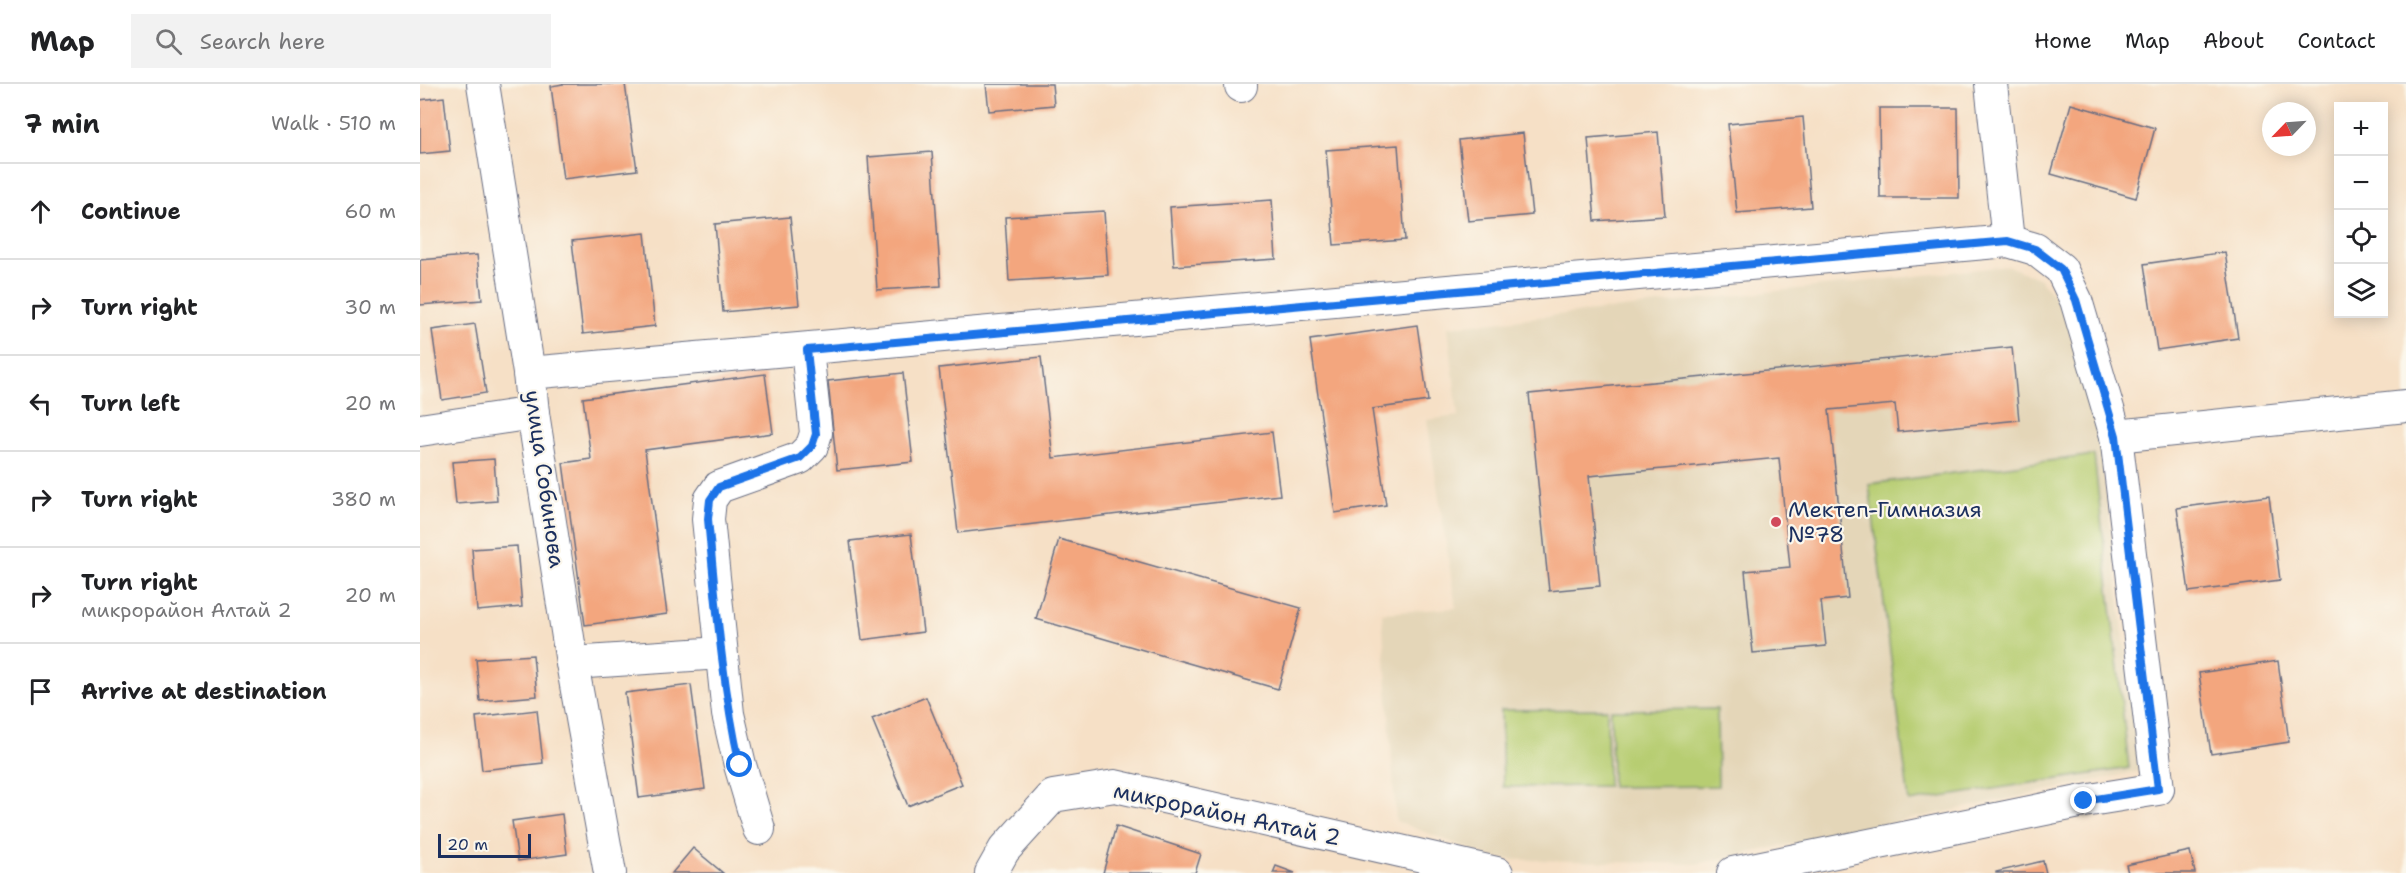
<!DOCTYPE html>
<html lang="en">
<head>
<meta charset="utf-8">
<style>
  :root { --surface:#fff; --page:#f2f2f2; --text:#202124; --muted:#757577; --line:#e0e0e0 }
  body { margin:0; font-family:"Shantell Sans",sans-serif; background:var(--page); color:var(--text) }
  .controls { position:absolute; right:18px; top:18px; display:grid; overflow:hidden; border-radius:0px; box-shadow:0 3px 15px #0003 }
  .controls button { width:54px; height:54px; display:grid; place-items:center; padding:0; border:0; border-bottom:2px solid var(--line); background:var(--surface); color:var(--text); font:30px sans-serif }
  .compass { position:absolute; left:1842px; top:18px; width:54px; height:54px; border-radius:50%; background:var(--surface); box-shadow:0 3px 15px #0003; rotate:245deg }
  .scale { position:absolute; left:18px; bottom:15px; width:93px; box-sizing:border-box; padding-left:6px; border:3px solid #1b2f5e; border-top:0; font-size:16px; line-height:21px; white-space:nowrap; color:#1b2f5e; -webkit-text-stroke:4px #fbf7ec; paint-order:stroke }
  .stop { position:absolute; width:18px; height:18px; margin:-14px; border:4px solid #1a73e8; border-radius:50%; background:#fff }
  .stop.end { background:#1a73e8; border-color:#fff; box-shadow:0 2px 6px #0008 }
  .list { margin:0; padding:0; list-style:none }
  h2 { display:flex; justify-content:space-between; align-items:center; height:78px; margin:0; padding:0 24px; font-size:26px }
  h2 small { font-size:20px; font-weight:400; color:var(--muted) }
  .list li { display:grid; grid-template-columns:39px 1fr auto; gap:18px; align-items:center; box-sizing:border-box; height:96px; padding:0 24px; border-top:2px solid var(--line) }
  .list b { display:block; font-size:22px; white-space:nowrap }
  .list p { margin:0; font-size:20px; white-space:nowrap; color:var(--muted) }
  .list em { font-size:20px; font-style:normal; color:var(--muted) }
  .icon { flex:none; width:33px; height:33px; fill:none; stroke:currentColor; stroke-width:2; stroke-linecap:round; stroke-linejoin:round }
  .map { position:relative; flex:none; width:1986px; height:789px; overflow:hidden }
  header { display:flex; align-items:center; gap:36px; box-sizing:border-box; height:84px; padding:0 30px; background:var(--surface); border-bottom:2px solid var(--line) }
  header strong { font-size:28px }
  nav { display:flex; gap:33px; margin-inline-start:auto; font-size:21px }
  .search { width:420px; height:54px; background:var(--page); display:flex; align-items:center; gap:15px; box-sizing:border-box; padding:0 21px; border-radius:0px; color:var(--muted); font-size:22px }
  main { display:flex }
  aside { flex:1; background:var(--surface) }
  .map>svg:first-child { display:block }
</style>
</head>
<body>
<header>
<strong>Map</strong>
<div class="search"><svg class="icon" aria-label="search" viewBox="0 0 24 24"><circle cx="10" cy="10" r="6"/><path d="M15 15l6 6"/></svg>Search here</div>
<nav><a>Home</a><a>Map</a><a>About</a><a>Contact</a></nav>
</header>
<main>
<aside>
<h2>7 min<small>Walk · 510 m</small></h2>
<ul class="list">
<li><svg class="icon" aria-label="ahead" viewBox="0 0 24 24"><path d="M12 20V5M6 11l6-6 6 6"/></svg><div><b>Continue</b></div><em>60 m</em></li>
<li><svg class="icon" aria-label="right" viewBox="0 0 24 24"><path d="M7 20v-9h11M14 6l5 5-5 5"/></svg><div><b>Turn right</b></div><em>30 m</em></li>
<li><svg class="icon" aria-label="left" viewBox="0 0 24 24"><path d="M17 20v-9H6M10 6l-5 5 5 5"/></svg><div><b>Turn left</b></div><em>20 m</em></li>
<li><svg class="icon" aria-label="right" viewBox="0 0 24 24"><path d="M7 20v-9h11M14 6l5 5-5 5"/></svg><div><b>Turn right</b></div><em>380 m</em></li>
<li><svg class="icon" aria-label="right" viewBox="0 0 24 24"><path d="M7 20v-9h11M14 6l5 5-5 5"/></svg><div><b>Turn right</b><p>микрорайон Алтай 2</p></div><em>20 m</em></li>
<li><svg class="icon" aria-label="arrive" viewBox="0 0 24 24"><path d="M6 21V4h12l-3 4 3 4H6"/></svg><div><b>Arrive at destination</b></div></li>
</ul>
</aside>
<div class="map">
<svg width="1986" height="789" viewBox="0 0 1986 789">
  <rect width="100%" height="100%" fill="#fbf7ec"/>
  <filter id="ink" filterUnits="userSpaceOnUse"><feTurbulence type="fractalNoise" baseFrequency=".0167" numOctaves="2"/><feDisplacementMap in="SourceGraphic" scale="12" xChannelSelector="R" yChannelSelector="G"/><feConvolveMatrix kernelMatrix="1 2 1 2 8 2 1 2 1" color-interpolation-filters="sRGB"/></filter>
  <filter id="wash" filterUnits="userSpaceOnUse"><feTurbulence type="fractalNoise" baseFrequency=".008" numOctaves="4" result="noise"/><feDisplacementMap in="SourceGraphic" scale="24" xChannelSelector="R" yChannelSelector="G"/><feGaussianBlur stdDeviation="1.35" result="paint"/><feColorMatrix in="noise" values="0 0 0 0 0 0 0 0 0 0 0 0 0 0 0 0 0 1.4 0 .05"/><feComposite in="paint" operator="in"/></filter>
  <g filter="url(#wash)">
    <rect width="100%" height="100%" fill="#f6e0c6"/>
    <polygon fill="#e4d6b8" points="1588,182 1620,195 1642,222 1679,351 1720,687 1276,780 1076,775 976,737 962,529 1036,524 1007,336 1038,332 1028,243"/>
    <g fill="#b7cd72" stroke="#697e68" stroke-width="1.5">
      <polygon points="1674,371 1709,684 1489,718 1449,400"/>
      <polygon points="1187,625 1188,702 1083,703 1081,626"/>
      <polygon points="1297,625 1298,702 1192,703 1191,626"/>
    </g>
    <g id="blocks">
      <g fill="#f3a67e">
        <polygon points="143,0 205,0 217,86 143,95 131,2"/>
        <polygon points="566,0 632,0 634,21 569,27"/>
        <polygon points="24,13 30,67 0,70 0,16"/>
        <polygon points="1651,20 1735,44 1716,114 1631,90"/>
        <polygon points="1459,24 1538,24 1539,114 1460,114"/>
        <polygon points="1383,33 1391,123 1317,129 1308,40"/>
        <polygon points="1238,48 1245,132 1175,137 1168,54"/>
        <polygon points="1103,49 1112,131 1048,137 1039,56"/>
        <polygon points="978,61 985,156 914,161 906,66"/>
        <polygon points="512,68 521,202 457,206 448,73"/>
        <polygon points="852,116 856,175 754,182 750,123"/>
        <polygon points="684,127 688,191 589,197 585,133"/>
        <polygon points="370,133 379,221 303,228 295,140"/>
        <polygon points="225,149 235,242 163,250 152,157"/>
        <polygon points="1805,168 1818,254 1737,266 1724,180"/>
        <polygon points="57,171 62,216 0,221 0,176"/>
        <polygon points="55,240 66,309 22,316 12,246"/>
        <polygon points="997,241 1008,317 952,325 966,421 915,429 890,256"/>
        <polygon points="1592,263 1599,336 1478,348 1475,320 1409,326 1428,514 1401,517 1406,562 1333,569 1325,487 1370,483 1359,374 1169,392 1180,502 1129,507 1109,310"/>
        <polygon points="621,273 633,374 852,348 860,411 538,449 519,284"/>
        <polygon points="483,289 493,378 417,386 408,297"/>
        <polygon points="345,290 353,349 225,366 247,530 165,541 143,379 171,375 163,314"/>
        <polygon points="74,375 77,417 36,420 32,378"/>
        <polygon points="1849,412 1860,496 1769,508 1757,424"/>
        <polygon points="491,450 503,548 442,556 430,457"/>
        <polygon points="639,455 881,524 858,605 616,535"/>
        <polygon points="97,462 102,523 57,527 52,465"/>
        <polygon points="113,571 117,612 60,617 56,575"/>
        <polygon points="1858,577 1869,658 1791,670 1779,589"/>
        <polygon points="271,601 285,705 219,714 205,609"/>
        <polygon points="506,613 542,700 488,722 452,635"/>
        <polygon points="117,626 123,679 62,686 56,633"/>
        <polygon points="142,730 147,770 98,777 92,737"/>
        <polygon points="696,742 781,770 775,789 683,789"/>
        <polygon points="273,764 303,789 252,789"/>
        <polygon points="1770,767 1775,789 1708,789 1706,781"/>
        <polygon points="1623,777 1626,789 1576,789 1576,788"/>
        <polygon points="856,782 875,789 853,789"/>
      </g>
    </g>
  </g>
  <g filter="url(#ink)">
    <use href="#blocks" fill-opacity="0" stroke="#686d82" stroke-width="1.5"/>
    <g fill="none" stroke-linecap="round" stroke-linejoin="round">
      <g stroke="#686d82" stroke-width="34">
        <g id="minor">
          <polyline points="63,0 109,289 113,329 152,579 190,789"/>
          <polyline points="821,0 821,2"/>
          <polyline points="1571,0 1588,157"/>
          <polyline points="109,289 1588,157 1615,165 1641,185 1656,216 1696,352 1738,705 1664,717 1313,789"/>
          <polyline points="0,346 113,329"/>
          <polyline points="1696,352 1986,322"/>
          <polyline points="152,579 301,569"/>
          <polyline points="339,745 320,681 308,630 288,435 290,416 299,403 380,374 392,362 396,349 387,266"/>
          <polyline points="571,789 584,766 633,712 695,702 1077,789"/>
        </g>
      </g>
      <use href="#minor" stroke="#fff" stroke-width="32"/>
    </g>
  </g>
  <g fill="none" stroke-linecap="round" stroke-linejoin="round" filter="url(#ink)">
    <path stroke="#1a73e8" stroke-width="8" d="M320,681c-18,-81 -24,-163 -32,-246l2,-19 9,-13 81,-29 12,-12 4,-12 -9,-84 1201,-109 27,8 26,20 15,31 40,136 42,353 -74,12"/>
  </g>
  <circle fill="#d1495b" stroke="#fbf7ec" stroke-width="2" cx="1356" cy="438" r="6"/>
  <g text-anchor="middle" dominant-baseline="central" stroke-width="4.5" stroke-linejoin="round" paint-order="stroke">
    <g font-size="22" fill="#1b2f5e" stroke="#fbf7ec">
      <text transform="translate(125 395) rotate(82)">улица Собинова</text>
      <text transform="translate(807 730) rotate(12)">микрорайон Алтай 2</text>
    </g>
    <g font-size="22" fill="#1b2f5e" stroke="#fbf7ec" text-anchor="start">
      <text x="1368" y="425">Мектеп-Гимназия<tspan x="1368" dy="25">№78</tspan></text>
    </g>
  </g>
</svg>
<div class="controls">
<button>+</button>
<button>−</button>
<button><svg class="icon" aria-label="locate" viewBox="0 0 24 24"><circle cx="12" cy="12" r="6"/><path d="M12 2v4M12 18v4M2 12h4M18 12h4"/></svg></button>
<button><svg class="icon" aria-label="layers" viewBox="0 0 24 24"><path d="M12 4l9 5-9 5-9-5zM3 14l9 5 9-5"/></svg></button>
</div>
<svg class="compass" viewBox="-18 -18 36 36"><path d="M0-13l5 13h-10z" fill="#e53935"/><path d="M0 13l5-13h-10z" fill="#757577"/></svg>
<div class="scale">20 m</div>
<div class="stop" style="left:320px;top:681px"></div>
<div class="stop end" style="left:1664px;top:717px"></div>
</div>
</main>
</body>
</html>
